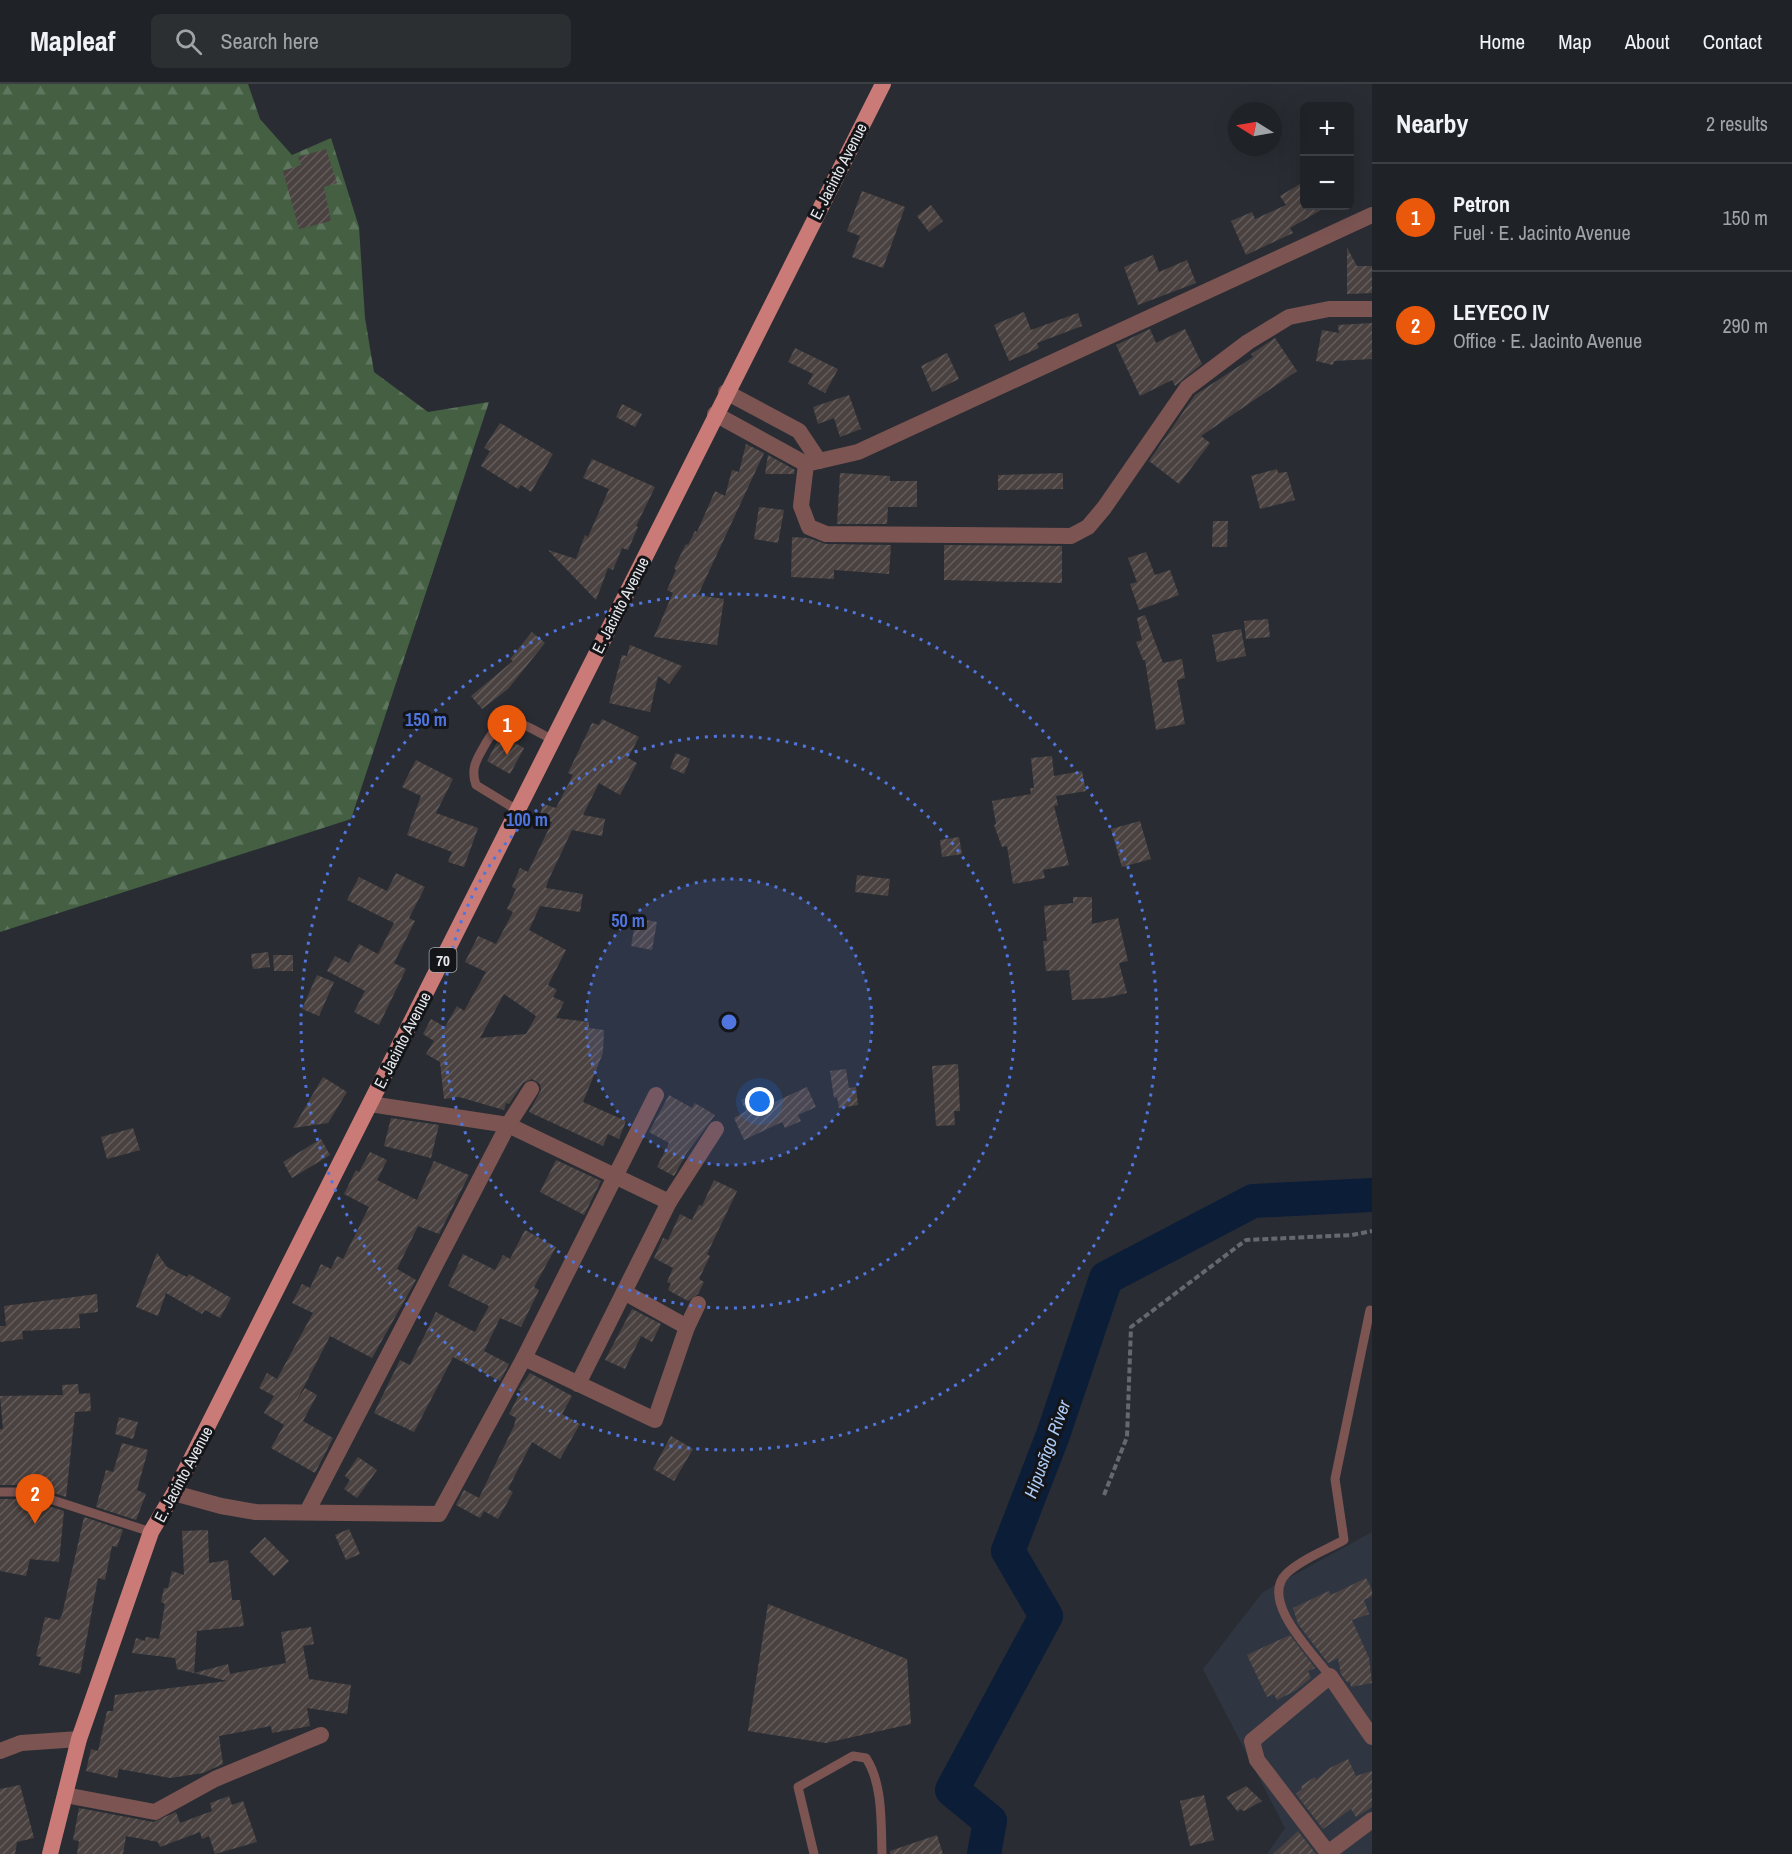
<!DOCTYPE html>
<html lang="en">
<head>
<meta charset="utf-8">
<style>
  :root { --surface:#1f2226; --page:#2c2f32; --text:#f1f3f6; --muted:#a1a4a7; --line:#3c3f43; --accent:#ea580c }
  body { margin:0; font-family:"Archivo Narrow",sans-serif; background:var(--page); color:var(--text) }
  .controls { position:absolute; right:18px; top:18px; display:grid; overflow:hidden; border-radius:9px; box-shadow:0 6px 24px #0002 }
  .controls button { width:54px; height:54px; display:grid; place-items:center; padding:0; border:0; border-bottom:2px solid var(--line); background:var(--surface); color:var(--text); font:30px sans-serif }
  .compass { position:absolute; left:1228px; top:18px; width:54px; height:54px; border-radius:50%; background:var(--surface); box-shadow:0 6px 24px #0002; rotate:281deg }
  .you { position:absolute; left:760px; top:1018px; width:21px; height:21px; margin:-15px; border:4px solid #fff; border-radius:50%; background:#1a73e8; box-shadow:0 0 0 9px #1a73e833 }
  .badge { display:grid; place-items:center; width:39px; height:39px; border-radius:50%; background:var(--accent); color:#fff; font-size:20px; font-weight:700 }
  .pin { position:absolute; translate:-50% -50px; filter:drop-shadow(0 2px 3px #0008) }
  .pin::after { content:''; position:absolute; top:32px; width:21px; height:18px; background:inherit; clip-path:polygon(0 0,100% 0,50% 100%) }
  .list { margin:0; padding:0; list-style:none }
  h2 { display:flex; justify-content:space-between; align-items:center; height:78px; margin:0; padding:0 24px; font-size:26px }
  h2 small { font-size:20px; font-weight:400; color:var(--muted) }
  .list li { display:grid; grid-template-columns:39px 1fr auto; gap:18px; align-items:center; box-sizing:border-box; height:108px; padding:0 24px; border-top:2px solid var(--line) }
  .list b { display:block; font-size:22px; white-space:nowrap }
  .list p { margin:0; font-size:20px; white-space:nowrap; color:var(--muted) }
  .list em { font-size:20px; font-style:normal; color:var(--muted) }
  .icon { flex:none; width:33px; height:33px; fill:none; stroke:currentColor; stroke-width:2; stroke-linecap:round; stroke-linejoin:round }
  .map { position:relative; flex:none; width:1372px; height:1770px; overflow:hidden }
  header { display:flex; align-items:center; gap:36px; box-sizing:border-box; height:84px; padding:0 30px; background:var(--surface); border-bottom:2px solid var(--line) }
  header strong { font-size:28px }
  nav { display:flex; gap:33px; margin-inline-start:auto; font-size:21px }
  .search { width:420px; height:54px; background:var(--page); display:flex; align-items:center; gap:15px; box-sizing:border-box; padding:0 21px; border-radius:9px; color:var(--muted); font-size:22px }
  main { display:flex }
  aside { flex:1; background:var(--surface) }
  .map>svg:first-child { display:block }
</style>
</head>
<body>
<header>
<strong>Mapleaf</strong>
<div class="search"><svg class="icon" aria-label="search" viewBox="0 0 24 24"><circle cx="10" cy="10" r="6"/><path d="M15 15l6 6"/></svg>Search here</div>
<nav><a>Home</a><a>Map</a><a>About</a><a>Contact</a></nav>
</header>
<main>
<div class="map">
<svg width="1372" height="1770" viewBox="0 0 1372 1770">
  <defs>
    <pattern id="forest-firs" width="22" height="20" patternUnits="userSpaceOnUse" patternTransform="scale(1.5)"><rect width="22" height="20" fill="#445f42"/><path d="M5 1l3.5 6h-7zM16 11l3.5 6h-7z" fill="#5f765e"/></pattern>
    <pattern id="building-hatch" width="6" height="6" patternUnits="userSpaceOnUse" patternTransform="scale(1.5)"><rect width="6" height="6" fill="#4a4240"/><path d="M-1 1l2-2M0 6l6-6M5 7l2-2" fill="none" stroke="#645d5c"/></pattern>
  </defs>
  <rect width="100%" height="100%" fill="#292d33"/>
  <polygon fill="#2f3641" points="1372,1448 1372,1770 1267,1770 1285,1744 1203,1585 1263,1508"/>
  <polygon fill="url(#forest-firs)" points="0,0 248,0 260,35 292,71 331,54 359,143 365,234 374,288 428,328 489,318 351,735 0,848"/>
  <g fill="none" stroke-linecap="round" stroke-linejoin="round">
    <polyline stroke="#0c1d38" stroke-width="34" points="984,1770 990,1737 952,1706 1046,1532 1008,1467 1053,1351 1106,1194 1253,1117 1372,1111"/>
  </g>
  <g fill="url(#building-hatch)" fill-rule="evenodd">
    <polygon points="326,65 337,99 324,103 331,137 299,145 283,87 301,81 298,73"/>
    <polygon points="1305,97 1305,122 1328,122 1290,144 1293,149 1246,171 1231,137 1252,128 1255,135 1286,121 1280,112"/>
    <polygon points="862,107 905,123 883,184 852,173 860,152 847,147"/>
    <polygon points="931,121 943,137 929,148 917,132"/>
    <polygon points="1347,164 1357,182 1372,182 1372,209 1347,210"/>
    <polygon points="1153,171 1159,188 1187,176 1196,199 1138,221 1124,183"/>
    <polygon points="1024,228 1031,246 1078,229 1082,242 1037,259 1039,264 1009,277 994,241"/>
    <polygon points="1372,239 1372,275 1334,277 1333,281 1316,277 1322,246 1339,249 1338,241"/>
    <polygon points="1150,245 1156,259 1185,245 1202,280 1175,302 1172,296 1140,312 1116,261"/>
    <polygon points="1275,254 1297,287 1201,352 1210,359 1179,400 1149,377 1195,311 1253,273 1251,270"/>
    <polygon points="795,264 838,285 825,309 808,300 813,290 788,278"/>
    <polygon points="947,269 959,295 932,308 921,282"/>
    <polygon points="849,311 861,345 840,353 834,334 818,340 813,323"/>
    <polygon points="622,320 642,330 635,343 616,333"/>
    <polygon points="500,339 553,370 531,408 521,401 518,405 481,382 490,367 484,364"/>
    <polygon points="746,360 764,369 698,511 724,515 717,561 654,553 673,509 667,506 676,486 674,484 686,460 688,461 695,447 697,448 715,407 725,412 732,386 739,388"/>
    <polygon points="768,371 795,386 794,390 765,390"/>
    <polygon points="592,375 655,403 636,442 638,443 628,466 622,464 613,486 608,484 596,516 548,466 576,475 585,451 588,453 609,405 583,394"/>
    <polygon points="1277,385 1278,389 1287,388 1295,416 1260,425 1251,392"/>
    <polygon points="840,389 890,392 890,397 917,397 917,423 888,423 887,440 837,440"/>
    <polygon points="1063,389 1063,405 998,406 998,391"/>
    <polygon points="759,423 784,426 778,459 754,455"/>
    <polygon points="1213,437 1228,437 1227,463 1212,463"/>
    <polygon points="792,453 808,454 826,460 891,461 889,490 834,486 834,495 791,493"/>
    <polygon points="944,461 1062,462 1062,499 944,496"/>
    <polygon points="1146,468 1155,491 1170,486 1179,511 1139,526 1130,500 1137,498 1128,474"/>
    <polygon points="1145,531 1163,579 1182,575 1185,594 1177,596 1185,640 1156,646 1145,576 1143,576 1136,558 1142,556 1137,534"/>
    <polygon points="1268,535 1270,553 1246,555 1244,537"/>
    <polygon points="1241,545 1246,572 1217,578 1212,551"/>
    <polygon points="532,548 545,559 508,605 482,625 471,612 513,577 510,575"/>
    <polygon points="630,561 682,582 669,600 658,592 650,628 609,619 622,571 627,572"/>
    <path d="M602,635l37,18 -11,21 9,5 -17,32 -21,-12 -16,32 22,4 -3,17 -30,-6 -24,51 -2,7 37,6 -3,18 -40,-6 -11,24 37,20 -18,35 9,5 -4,7 11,5 -8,16 33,4v6l15,2 -1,23 -20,49 43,19 -7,18 -11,-5 -5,12 -74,-34 12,-22 -1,-6 -8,-5 -9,4 -14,21 -3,-1 -2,7 -45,-13 -15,2 -4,-37 -14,-8 8,-13 -11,-7 8,-15 14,8 12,-21 7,5 22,-39 -21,-10 13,-26 18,8 17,-32 -6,-3 9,-20 -4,-2 8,-19 8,4 24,-50 -13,-3 4,-15 13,4 17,-33 -5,-2 24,-50 7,2zM504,910l32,22 -10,18 -46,4z"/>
    <polygon points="501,651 524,664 510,690 487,677"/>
    <polygon points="676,669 690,675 684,690 670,684"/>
    <polygon points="1052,672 1054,692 1082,687 1086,707 1056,712 1058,721 1054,722 1069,781 1043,786 1045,794 1013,800 1007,762 1002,763 994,741 996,740 992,717 1031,710 1030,704 1034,704 1031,674"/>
    <polygon points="416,676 453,695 436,729 478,744 464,783 448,778 452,768 407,751 421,712 402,703"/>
    <polygon points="1140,737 1151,775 1122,783 1111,745"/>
    <polygon points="959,753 962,770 942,773 940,756"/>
    <polygon points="396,789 425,803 409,834 415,837 394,879 406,885 379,941 354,928 365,907 327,887 335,872 349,879 359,860 378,870 394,839 347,816 359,793 387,807"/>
    <polygon points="857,791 890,795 888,812 855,808"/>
    <polygon points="1073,813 1092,813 1092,840 1118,834 1128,877 1119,879 1127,909 1105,914 1072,916 1069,886 1046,887 1043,857 1047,857 1044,822 1073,819"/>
    <polygon points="636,834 657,838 652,866 631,862"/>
    <polygon points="268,868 270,883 253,885 251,870"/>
    <polygon points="273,871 293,871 293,887 274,887"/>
    <polygon points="317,891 334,898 319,932 302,925"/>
    <polygon points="958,980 960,1027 954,1027 955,1041 936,1042 932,982"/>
    <polygon points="846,985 849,1004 856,1003 858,1021 839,1024 837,1013 834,1014 830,987"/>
    <polygon points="323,993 347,1008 328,1039 293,1044"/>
    <polygon points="807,1003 816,1023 798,1031 801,1037 785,1044 782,1038 744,1056 734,1034 746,1027 741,1016 762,1007 768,1021"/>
    <polygon points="669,1011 692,1024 695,1019 715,1031 686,1070 674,1092 657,1083 669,1059 649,1048"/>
    <polygon points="391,1034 439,1041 431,1074 384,1062"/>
    <polygon points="133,1044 140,1066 107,1075 101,1053"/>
    <polygon points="321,1055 330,1071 292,1094 283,1078"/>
    <polygon points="370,1068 387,1076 377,1096 417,1116 434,1077 469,1091 439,1150 418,1142 397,1185 416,1196 372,1274 330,1252 308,1295 295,1320 305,1304 317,1311 303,1337 333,1354 315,1389 271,1364 284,1341 264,1329 274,1312 259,1304 267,1289 277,1295 313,1229 292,1219 302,1200 310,1204 321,1180 331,1185 337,1172 343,1175 369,1123 344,1110 356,1086 359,1088"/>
    <polygon points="556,1076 601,1097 584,1131 540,1108"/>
    <polygon points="714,1096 737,1107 707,1170 710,1172 699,1195 704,1198 698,1210 688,1217 668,1206 671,1200 667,1198 673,1184 654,1174 663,1154 668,1156 680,1130 692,1136 699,1121 702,1122"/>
    <polygon points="525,1146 556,1163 534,1203 539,1206 521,1243 500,1234 484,1267 509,1280 500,1297 453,1273 414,1348 374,1329 400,1276 410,1281 436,1228 475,1248 489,1222 448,1202 463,1170 495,1186 503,1171 510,1175"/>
    <polygon points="157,1169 167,1183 187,1193 189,1190 231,1214 220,1234 205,1226 202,1230 166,1209 158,1232 136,1223"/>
    <polygon points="97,1210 98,1228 79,1230 80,1244 22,1247 23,1255 0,1258 0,1242 6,1242 4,1222"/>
    <polygon points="632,1225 661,1240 652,1258 641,1252 625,1285 605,1276"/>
    <polygon points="530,1289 572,1312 562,1330 580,1340 560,1375 532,1358 508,1405 513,1408 498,1435 484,1427 480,1434 456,1421 464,1406 479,1414 514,1342 516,1334 509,1330 521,1307 518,1306"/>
    <polygon points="78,1300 79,1310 90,1309 91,1327 75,1328 66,1413 30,1401 0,1401 0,1345 3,1345 0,1312 63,1311 62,1301"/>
    <polygon points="119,1333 138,1338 133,1355 115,1350"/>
    <polygon points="671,1352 693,1365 674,1397 653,1385"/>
    <polygon points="122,1359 148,1366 137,1406 146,1410 136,1436 96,1423 106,1386 113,1388"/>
    <polygon points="358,1373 377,1386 357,1414 344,1405 350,1396 345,1392"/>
    <polygon points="0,1415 27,1415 64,1427 59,1478 30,1475 26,1492 0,1487"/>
    <polygon points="84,1433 123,1446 117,1463 112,1462 105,1496 98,1494 80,1590 39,1581 41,1573 36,1572 45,1533 59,1536 62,1531"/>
    <polygon points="349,1445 360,1470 346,1476 335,1451"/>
    <polygon points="208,1446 209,1479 228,1476 232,1516 240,1516 244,1542 197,1547 194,1589 177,1585 175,1574 132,1569 136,1554 145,1557 146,1553 159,1555 165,1520 161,1518 164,1504 168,1504 172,1487 184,1491 182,1447"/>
    <polygon points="265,1453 289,1477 274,1492 250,1468"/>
    <polygon points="1366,1494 1372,1506 1372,1512 1364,1516 1369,1530 1352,1536 1369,1574 1372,1599 1351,1603 1350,1598 1347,1598 1341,1590 1338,1574 1328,1579 1298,1540 1293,1524 1329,1507 1331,1511"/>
    <polygon points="768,1520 907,1575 911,1640 826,1659 748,1647"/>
    <polygon points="311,1543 314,1560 303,1562 309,1595 351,1601 347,1630 307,1624 310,1642 272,1649 271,1642 219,1652 223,1680 203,1689 170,1694 119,1685 117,1694 86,1687 91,1665 98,1667 107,1627 113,1627 115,1611 227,1597 194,1589 228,1580 230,1590 286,1579 281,1548"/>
    <polygon points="1290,1551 1315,1584 1308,1587 1311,1594 1295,1607 1277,1616 1274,1610 1267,1613 1247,1571"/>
    <polygon points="1348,1675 1356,1692 1372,1687 1372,1723 1356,1733 1351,1725 1323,1745 1296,1710 1302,1705 1301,1702 1315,1693 1316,1696 1330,1684"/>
    <polygon points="20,1701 34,1754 17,1758 15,1770 0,1770 0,1705"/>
    <polygon points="1246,1702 1262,1717 1244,1727 1240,1725 1238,1728 1226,1713"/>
    <polygon points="1204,1711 1214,1756 1190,1762 1180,1717"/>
    <polygon points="229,1712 232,1721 243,1717 257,1758 215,1770 209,1752 202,1755 200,1748 160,1763 158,1758 126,1752 123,1770 77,1770 79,1757 73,1756 79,1724 153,1738 176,1728 180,1739 212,1727 210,1719"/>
    <polygon points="1298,1747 1316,1770 1273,1770 1297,1748"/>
    <polygon points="937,1751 943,1770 890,1770 890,1767"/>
  </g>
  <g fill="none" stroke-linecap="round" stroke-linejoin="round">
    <polyline stroke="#65696e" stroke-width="4" stroke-dasharray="6 3" stroke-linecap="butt" points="1104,1411 1127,1353 1131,1243 1246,1156 1352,1151 1372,1147"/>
    <g stroke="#7c5553" stroke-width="9">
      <path d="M517,726l-41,-25c-5,-14 -1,-23 6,-35 22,-42 35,-29 71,-10"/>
      <polyline points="0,1408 28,1408 151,1448"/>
      <path d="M1330,1592c-17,-23 -72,-76 -43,-103 15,-14 39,-23 57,-33l-9,-61 35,-169"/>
      <path d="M814,1770l-16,-67 55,-31 13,2c17,26 15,65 16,96"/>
    </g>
    <g stroke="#7c5553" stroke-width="16">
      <polyline points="726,308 799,347 819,377"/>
      <polyline points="715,330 806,380 858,368 1372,131"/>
      <polyline points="806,380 801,422 809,443 826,450 1071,452 1088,443 1104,424 1187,304 1248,258 1289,233 1329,225 1372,225"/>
      <polyline points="370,1020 508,1041 669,1118"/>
      <polyline points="624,1208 687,1243"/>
      <polyline points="524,1274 655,1336 687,1243 698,1220"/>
      <polyline points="578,1300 669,1118 716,1045"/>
      <polyline points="174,1409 221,1422 256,1428 439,1430 524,1274 656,1011"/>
      <polyline points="307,1428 508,1041 531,1005"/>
      <polyline points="1372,1653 1330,1592 1252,1657 1257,1676 1328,1769 1372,1736"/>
      <polyline points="65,1711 155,1728 215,1695 321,1651"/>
    </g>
    <polyline stroke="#7c5553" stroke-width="16" points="0,1667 21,1659 79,1655"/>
    <polyline stroke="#ca7b77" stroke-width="16" points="50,1770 79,1655 151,1448 174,1409 883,0"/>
  </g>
  <circle cx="729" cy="938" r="143" fill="#5075de" fill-opacity=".12"/>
  <g fill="none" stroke="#5075de" stroke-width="3" stroke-dasharray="3 6">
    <circle cx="729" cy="938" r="143"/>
    <circle cx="729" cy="938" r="286"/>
    <circle cx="729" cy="938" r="428"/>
  </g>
  <g text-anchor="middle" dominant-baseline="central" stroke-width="6" stroke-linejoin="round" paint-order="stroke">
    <rect fill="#131518" stroke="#a8aaae" stroke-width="1.5" x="429.5" y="864" width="27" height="24" rx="4.5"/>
    <g font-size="15" font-weight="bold" fill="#e8eaee">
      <text x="443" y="876">70</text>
    </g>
    <g font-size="16" fill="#e8eaee" stroke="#131518">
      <text transform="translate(838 87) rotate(-63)">E. Jacinto Avenue</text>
      <text transform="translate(620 521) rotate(-63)">E. Jacinto Avenue</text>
      <text transform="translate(402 956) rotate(-63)">E. Jacinto Avenue</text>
      <text transform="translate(183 1390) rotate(-62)">E. Jacinto Avenue</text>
    </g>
    <g font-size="18" font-style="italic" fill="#aecbf7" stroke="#131518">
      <text transform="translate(1047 1365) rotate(-70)">Hipusñgo River</text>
    </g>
  </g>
  <circle cx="729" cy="938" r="9" fill="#5075de" stroke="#131518" stroke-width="3"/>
  <g font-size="18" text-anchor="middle" font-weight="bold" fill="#5075de" stroke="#131518" stroke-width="6" stroke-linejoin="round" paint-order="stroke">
    <text x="426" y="642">150 m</text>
    <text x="527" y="742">100 m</text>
    <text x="628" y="843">50 m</text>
  </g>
</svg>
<div class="controls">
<button>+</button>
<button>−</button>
</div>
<svg class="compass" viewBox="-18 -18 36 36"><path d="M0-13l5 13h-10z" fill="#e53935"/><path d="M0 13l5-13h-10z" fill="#a1a4a7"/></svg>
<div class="you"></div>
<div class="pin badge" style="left:507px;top:671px">1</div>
<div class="pin badge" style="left:35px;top:1440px">2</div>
</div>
<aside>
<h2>Nearby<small>2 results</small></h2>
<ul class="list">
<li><span class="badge">1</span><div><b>Petron</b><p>Fuel · E. Jacinto Avenue</p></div><em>150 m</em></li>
<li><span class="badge">2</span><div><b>LEYECO IV</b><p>Office · E. Jacinto Avenue</p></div><em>290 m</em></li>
</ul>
</aside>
</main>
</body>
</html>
